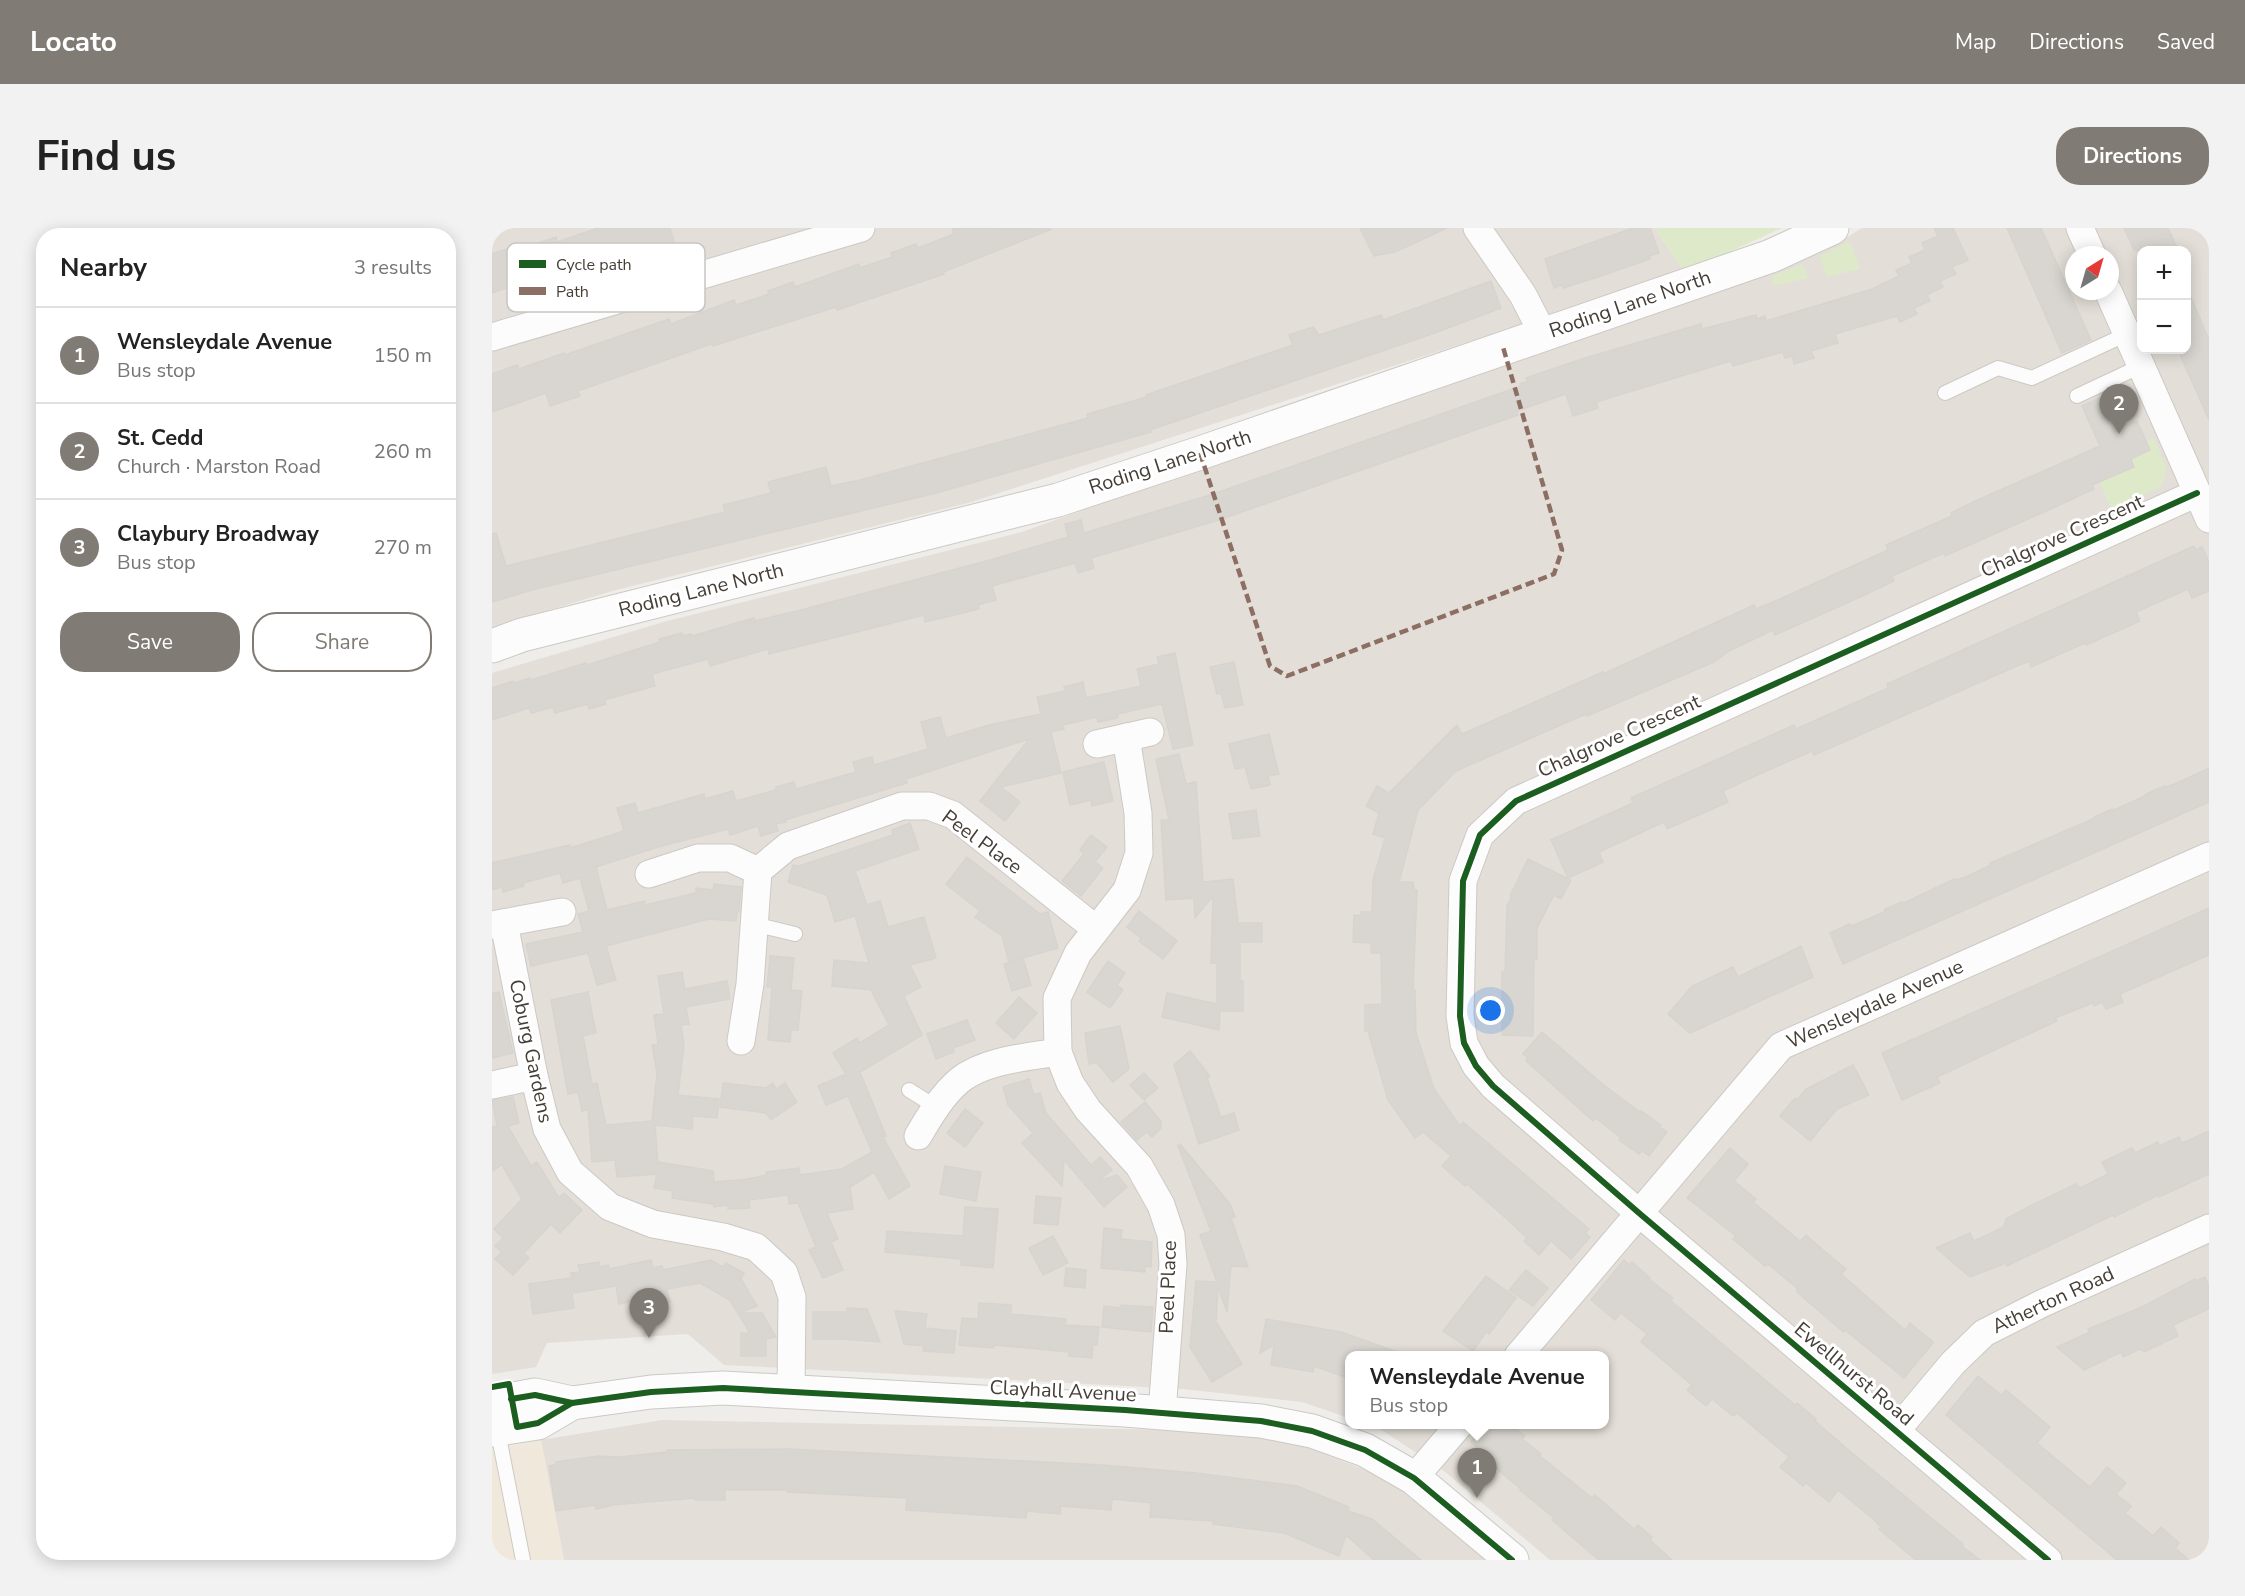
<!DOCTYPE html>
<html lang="en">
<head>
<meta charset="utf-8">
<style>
  :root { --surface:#fff; --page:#f2f2f2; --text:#222; --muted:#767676; --line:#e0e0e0; --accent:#807b75 }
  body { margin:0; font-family:"Nunito Sans",sans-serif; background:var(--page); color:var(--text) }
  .controls { position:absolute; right:18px; top:18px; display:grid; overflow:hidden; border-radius:12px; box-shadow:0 3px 15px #0003 }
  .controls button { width:54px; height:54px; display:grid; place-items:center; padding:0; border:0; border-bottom:2px solid var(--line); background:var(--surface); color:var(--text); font:30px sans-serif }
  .compass { position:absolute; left:1573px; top:18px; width:54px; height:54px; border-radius:50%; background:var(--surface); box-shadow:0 3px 15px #0003; rotate:37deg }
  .you { position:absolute; left:999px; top:783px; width:21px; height:21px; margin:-15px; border:4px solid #fff; border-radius:50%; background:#1a73e8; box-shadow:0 0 0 9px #1a73e833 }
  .badge { display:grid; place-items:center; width:39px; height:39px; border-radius:50%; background:var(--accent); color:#fff; font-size:20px; font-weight:700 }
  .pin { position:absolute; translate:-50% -50px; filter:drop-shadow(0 2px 3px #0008) }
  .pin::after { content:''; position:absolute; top:32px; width:21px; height:18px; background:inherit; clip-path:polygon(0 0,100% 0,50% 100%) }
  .popup { position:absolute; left:853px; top:1123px; width:264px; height:78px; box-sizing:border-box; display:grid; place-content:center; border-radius:12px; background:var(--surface); filter:drop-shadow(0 2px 4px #0005); font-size:20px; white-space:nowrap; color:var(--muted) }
  .popup b { font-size:22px; color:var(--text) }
  .popup::after { content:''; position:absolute; left:50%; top:100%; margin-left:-12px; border:12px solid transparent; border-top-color:var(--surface) }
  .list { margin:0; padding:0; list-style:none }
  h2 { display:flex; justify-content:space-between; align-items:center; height:78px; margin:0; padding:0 24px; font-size:26px }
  h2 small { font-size:20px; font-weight:400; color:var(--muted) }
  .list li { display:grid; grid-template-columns:39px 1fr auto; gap:18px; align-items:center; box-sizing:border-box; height:96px; padding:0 24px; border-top:2px solid var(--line) }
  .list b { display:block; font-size:22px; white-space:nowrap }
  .list p { margin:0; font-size:20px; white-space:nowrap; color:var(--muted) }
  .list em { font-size:20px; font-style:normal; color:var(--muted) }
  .actions { display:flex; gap:12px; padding:18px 24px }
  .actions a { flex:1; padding:14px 0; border:2px solid var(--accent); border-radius:24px; text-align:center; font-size:21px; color:var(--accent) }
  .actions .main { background:var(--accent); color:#fff }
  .map { position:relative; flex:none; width:1717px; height:1332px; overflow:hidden; border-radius:24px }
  header { display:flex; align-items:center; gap:36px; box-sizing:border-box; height:84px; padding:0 30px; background:var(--accent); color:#fff }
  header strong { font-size:28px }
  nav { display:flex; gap:33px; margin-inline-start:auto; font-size:21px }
  .intro { display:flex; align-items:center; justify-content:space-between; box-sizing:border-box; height:144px; padding:0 36px }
  h1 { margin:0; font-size:42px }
  .button { padding:15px 27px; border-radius:24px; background:var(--accent); color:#fff; font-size:21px; font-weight:700 }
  main { display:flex; gap:36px; padding:0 36px }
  aside { flex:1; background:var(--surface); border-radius:24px; box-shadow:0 3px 15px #0003 }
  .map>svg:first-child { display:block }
</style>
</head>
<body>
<header>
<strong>Locato</strong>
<nav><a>Map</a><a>Directions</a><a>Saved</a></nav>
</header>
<div class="intro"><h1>Find us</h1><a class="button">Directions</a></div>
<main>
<aside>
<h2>Nearby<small>3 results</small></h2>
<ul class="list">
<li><span class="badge">1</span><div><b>Wensleydale Avenue</b><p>Bus stop</p></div><em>150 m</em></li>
<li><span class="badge">2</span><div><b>St. Cedd</b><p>Church · Marston Road</p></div><em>260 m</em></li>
<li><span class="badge">3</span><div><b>Claybury Broadway</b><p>Bus stop</p></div><em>270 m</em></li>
</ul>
<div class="actions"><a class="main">Save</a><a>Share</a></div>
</aside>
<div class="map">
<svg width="1717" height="1332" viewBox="0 0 1717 1332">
  <rect width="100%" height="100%" fill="#efede9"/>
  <g fill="#e3ded7" fill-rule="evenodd">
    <polygon points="0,0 1162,0 1193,44 476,275 124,362 0,399"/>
    <path d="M1370,0h347v1332h-659l-106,-89 -67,-44 -6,-2 233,-1v-68h-254l-1,62 -47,-16 -119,-13 -459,-24 -36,-31 -141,9 -11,24 -44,7v-701l175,-52 355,-89 822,-293zM1650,22h44v100h-44zM1582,27h36v36h-36z"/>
    <polygon points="170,1192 680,1202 799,1213 912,1257 1001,1332 72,1332 49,1212"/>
  </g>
  <polygon fill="#f1e8dc" points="49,1212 72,1332 0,1332 0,1221"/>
  <g fill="#dee9ca">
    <polygon points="1162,0 1290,0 1193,44"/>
    <polygon points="1355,14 1359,15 1368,41 1335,49 1328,30 1330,27"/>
    <polygon points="1310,36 1316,50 1281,58 1280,48"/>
    <polygon points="1662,210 1675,241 1669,259 1619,281 1604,246 1625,246 1642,239 1639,231 1658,222 1654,213"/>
  </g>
  <g fill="#d9d6d1" stroke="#d7d4cf" stroke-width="1.5">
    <polygon points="106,0 178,0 183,16 158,24 156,20 99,41 98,36 33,59 32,54 0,65 0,26 15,21 17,25 64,9 65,14"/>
    <polygon points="460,0 560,1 451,44 452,46 345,82 344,79 221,118 219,116 86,163 88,168 58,178 54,165 0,184 0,146 25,137 27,141 72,125 73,127 177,91 179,96 242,72 244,77 277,66 276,63 301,54 303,59 367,36 368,40 400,29 399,25 424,16 426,20 462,6"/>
    <polygon points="868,0 955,0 903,24 882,28"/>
    <polygon points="1141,0 1158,0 1167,25 1157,28 1158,31 1106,49 1071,60 1070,57 1062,60 1053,31"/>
    <polygon points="1442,0 1461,0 1476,32 1460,39 1464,46 1448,53 1451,59 1435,67 1438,73 1422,80 1425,86 1408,94 1405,88 1343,106 1346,115 1319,123 1322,130 1302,136 1300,128 1293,130 1291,124 1241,138 1239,133 1104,174 1106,180 1081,188 1074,166 1025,183 1026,187 727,292 599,330 602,340 586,345 583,335 500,358 504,372 486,377 487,381 433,394 432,387 277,426 276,421 218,438 216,431 160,446 163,458 112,472 114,476 97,481 95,476 63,485 61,479 39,485 37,480 0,492 0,460 21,453 22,455 38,450 39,452 94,435 95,437 168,414 167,411 190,405 191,408 199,406 200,408 262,390 263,393 305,383 498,332 576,309 573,296 589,292 592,305 721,266 1029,158 1028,156 1036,153 1034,150 1090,131 1209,96 1210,101 1264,87 1265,91 1273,88 1274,93 1380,61 1407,48 1404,42 1420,35 1417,29 1433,22 1430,15 1446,8"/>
    <polygon points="1515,0 1549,0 1599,112 1570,125"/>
    <polygon points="1632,0 1676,0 1686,22 1642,22"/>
    <polygon points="999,53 1009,80 940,106 658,202 659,204 444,265 40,362 0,374 0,306 4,305 14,338 233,284 231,277 279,265 276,254 334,239 339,258 368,252 596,190 595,186 655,169 654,167 801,117 797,107 821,99 827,107 889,87 891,92"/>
    <polygon points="1695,60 1717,112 1717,192 1686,122 1695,122"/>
    <polygon points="1619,165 1634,198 1645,193 1658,222 1639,231 1642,239 1600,257 1602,261 1561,280 1453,328 1452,325 1400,348 1402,353 1366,370 1283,407 1281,402 1237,423 1222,434 1201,443 1095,488 1094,486 964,543 926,582 907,654 921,654 922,662 925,662 921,762 923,762 924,805 942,861 968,898 971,894 1097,1001 1093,1005 1098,1009 1079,1031 1059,1013 1047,1027 1032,1013 1035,1010 1016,992 975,956 973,958 950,938 959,928 931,904 923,910 896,872 876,803 873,803 873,777 890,776 889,725 879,725 879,715 861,714 862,687 868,688 869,684 880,684 881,652 893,610 881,606 887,585 874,578 885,558 897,565 965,497 970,506 1111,444 1111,446 1262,377 1264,381 1288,371 1396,322 1394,317 1460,288 1459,285 1481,274 1608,218 1590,178"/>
    <polygon points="1702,318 1704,322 1710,319 1717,334 1717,363 1700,370 1696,361 1644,384 1648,393 1594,417 1593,415 1539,439 1537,433 1525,438 1322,527 1320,523 1272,544 1231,563 1236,574 1175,601 1172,594 1107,624 1111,634 1076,650 1059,612 1141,575 1139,570 1302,497 1304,501 1396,460 1395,456"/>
    <polygon points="683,425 701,517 681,521 670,476 625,486 626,490 606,494 605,489 571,497 572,501 559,504 569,545 509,559 528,574 513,593 488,573 537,511 414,551 415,555 293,592 294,594 284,596 286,603 269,608 266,598 238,607 236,601 166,619 104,639 115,682 153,673 153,677 204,665 204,660 221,662 222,656 249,659 247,684 245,684 244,693 217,691 114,718 124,752 105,757 96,725 39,738 34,716 91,704 86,686 97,683 88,650 71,655 68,645 31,655 32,658 11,664 10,659 0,662 0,635 78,617 78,620 132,603 125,580 143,575 146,585 212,566 213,571 241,563 244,573 284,562 284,559 302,554 304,561 364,544 361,534 380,529 382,537 436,521 429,494 448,489 454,510 497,497 549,486 545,469 573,463 572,459 591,454 594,470 649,458 645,441 667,436 665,429"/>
    <polygon points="742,434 751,477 733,480 729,465 725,466 718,439"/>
    <polygon points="777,506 787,546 776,548 778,557 759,561 753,539 743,541 737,516"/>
    <polygon points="687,526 694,556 704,554 711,654 741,651 746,695 770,695 770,714 748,714 748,753 751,753 751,783 728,783 727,802 670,789 675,765 725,776 725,735 719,735 721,668 703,690 702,670 674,672 669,592 677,592 664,531"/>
    <polygon points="612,534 621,573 600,578 599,572 578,577 571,544"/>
    <polygon points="1717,540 1717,574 1351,736 1338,705 1358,696 1360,698 1369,694 1392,684 1393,681 1410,674 1412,675 1462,651 1464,652 1474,649 1497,638 1498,635 1601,591 1602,589 1620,581 1622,582 1653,568 1654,566 1672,558 1674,559 1683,556"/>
    <polygon points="764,582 768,608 741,611 737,586"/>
    <polygon points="418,595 427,621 363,643 375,677 388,673 396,699 432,689 444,730 418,737 429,759 412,768 430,807 368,844 394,908 391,909 418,958 397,971 382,944 358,959 361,981 335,985 346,1011 339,1014 351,1042 331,1050 317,1022 324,1019 306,975 297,976 296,967 257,972 258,980 236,981 236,977 222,979 221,976 180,970 181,963 162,960 165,946 125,949 123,932 100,934 96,881 90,883 86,864 76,866 59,772 96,764 104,805 91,808 100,856 105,855 114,897 160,893 165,845 160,817 166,816 162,787 172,786 166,748 190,744 193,761 235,753 238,771 194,779 197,796 189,797 192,817 186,867 227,871 225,890 201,888 200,901 163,897 166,938 167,934 221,943 222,954 256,951 275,947 274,944 307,940 308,947 350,941 380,924 356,868 334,877 326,858 354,846 341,825 365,810 368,815 397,797 379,762 340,758 342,732 377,735 363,688 343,694 335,667 296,654 301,637 307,638 401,607 400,602"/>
    <polygon points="599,607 615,619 603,634 611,640 589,668 570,653 592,626 588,622"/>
    <polygon points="475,629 548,686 556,684 566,720 517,734 510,708 483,689 488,683 454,656"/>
    <polygon points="1036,631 1079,652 1069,671 1062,667 1045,700 1045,731 1042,731 1041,808 1010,807 1010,744 1013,744 1015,678 1020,668 1018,668"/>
    <polygon points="1717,680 1717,727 1628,766 1631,774 1614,781 1610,774 1602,778 1601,775 1563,790 1565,793 1445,849 1448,855 1410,872 1390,825"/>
    <polygon points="647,683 685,713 671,731 647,713 649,710 635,699"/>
    <polygon points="1309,718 1321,749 1198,805 1176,786 1200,758 1241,739 1246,749"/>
    <polygon points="278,728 302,730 299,762 310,763 306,802 299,802 298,814 276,812 280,759 275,759"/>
    <polygon points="531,730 539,757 520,763 512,736"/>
    <polygon points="616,733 633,745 625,757 631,762 618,780 595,764"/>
    <polygon points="7,764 21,825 0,830 0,765"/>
    <polygon points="527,769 545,785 522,811 504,795"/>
    <polygon points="475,792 483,812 461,820 462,824 444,831 435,806"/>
    <polygon points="628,798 637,841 621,854 605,835 597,836 593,805"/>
    <polygon points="1050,804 1113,858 1148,884 1149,883 1169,897 1167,899 1175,904 1157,928 1150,923 1147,926 1127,912 1129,910 1104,890 1101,893 1034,833 1036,830 1031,826"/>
    <polygon points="698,823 718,848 715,850 729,889 742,885 747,902 707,916 682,837"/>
    <polygon points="1361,837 1377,867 1345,881 1318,913 1288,888 1303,870 1305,872 1314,861"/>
    <polygon points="652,845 666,860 652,872 638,857"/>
    <polygon points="537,851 542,867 548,865 554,885 599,937 608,929 620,942 606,953 625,947 635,959 612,979 572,932 570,958 530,915 541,905 516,877 511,859"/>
    <polygon points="231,855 274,860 281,855 284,861 293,855 305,874 279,892 274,885 228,879"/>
    <polygon points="21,869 27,895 16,898 39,938 45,934 67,970 72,965 90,982 68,1005 59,996 32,1025 37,1030 21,1047 3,1031 10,1024 3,1018 11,1010 2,1001 30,971 10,937 0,943 0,899 5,898 0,872"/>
    <polygon points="653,874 669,894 669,900 660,909 655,904 645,912 629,894"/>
    <polygon points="473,881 491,895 473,919 455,905"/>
    <polygon points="1717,903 1717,946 1667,969 1666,967 1622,989 1621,987 1515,1038 1514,1035 1478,1049 1444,1020 1478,1005 1482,1013 1512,999 1514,991 1538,978 1584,956 1588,960 1616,946 1610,934 1640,920 1643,925 1666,914 1667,918 1687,909 1690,915"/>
    <polygon points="688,916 738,976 743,989 739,990 756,1039 739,1038 735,1084 726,1059 724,1094 750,1136 720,1154 698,1119 704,1053 725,1054 708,1007 719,1003 686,918"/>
    <polygon points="1238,920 1256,936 1242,953 1264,971 1261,974 1308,1013 1314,1007 1330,1021 1354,1041 1349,1046 1413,1102 1418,1095 1440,1113 1441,1115 1412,1150 1353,1102 1352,1104 1342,1096 1305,1064 1305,1060 1276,1036 1273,1038 1241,1011 1244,1008 1195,970"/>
    <polygon points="453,938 489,944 484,973 448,966"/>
    <polygon points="544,968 569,970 566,997 542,995"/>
    <polygon points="473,979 506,981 501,1040 469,1037 469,1031 393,1024 395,1003 471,1008"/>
    <polygon points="612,1000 630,1002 629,1011 660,1014 659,1039 653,1038 653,1044 609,1040"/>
    <polygon points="561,1008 576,1035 551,1047 537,1020"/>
    <polygon points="159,1032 161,1040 170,1038 171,1042 219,1032 231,1039 234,1035 252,1045 249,1051 265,1078 247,1085 270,1085 284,1109 274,1111 274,1128 249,1128 249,1105 258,1105 238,1072 208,1055 175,1061 178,1074 147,1080 145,1072 127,1076 124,1058 82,1065 79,1045 88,1044 86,1037 107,1034 108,1039 116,1037 117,1041"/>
    <polygon points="1132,1032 1137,1037 1140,1034 1158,1050 1157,1051 1181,1070 1178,1072 1303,1177 1305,1175 1324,1191 1323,1193 1360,1225 1471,1316 1470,1318 1488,1332 1424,1332 1387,1301 1389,1299 1380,1290 1346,1262 1337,1274 1314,1255 1311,1258 1288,1239 1297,1229 1245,1185 1241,1188 1220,1171 1214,1178 1195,1162 1200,1157 1149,1114 1155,1106 1129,1085 1123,1092 1099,1072"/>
    <polygon points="574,1040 594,1042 593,1060 572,1058"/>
    <polygon points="1034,1042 1056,1060 1041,1078 1017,1062"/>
    <polygon points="994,1048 1024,1070 997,1106 994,1104 981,1123 951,1103"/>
    <polygon points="1713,1049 1717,1059 1717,1081 1681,1097 1686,1108 1652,1124 1648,1121 1631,1129 1629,1124 1592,1142 1565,1119 1598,1104 1596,1101 1650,1079 1703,1051 1704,1053"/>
    <polygon points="78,1050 82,1080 41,1086 37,1056"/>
    <polygon points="487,1075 519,1077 519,1086 574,1091 573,1097 607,1099 605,1117 601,1116 600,1130 577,1128 577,1124 502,1117 501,1120 467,1117 470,1090 486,1091"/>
    <polygon points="629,1077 661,1079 659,1104 610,1099 612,1078 629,1080"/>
    <polygon points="355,1080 375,1081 388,1114 350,1111 321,1111 321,1084 355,1084"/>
    <polygon points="403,1083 435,1086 433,1100 464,1103 462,1125 431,1123 432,1118 412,1116"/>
    <polygon points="774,1091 849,1104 908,1125 908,1128 858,1128 858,1151 822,1138 821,1144 779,1137 782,1117 768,1125"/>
    <polygon points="1486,1148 1509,1167 1514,1162 1558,1199 1545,1215 1598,1259 1615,1239 1634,1255 1624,1266 1639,1278 1633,1285 1661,1308 1669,1299 1687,1315 1683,1320 1697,1332 1625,1332 1454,1187"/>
    <polygon points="994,1197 1019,1197 1033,1208 1030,1211 1049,1226 1047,1227 1100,1270 1103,1267 1142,1301 1146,1297 1160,1309 1158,1312 1180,1332 1107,1332 1060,1292 1062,1290 1028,1262 1029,1261 987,1226 989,1223 979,1214"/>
    <polygon points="297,1221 610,1237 704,1245 805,1258 857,1279 856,1283 880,1291 929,1332 882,1332 854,1307 847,1328 792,1305 721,1296 721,1293 658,1289 659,1275 620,1271 619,1282 569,1278 568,1286 535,1283 534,1290 414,1282 415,1270 295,1264 295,1262 233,1262 233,1272 203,1272 203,1270 121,1277 104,1281 103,1277 64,1283 57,1238 64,1237 64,1234 106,1228 128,1229 175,1224 175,1222"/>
  </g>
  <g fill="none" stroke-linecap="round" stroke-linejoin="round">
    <g stroke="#ccc9c5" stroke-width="16">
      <g id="service">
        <polyline points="1453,165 1506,140 1540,150 1635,106"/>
        <polyline points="1585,168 1649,138"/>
        <polyline points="262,696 303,706"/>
        <polyline points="417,862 444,879"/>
        <polyline points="5,1199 31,1332"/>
      </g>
    </g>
    <g stroke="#ccc9c5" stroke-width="29">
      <g id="minor">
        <polyline points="985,0 1031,67 1051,106"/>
        <polyline points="1588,0 1600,27"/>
        <polyline points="1616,63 1717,291"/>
        <polyline points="0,109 369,0"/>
        <polyline points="634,509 646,585 647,625 635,662 586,725 565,770 566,824 578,855 596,882 647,938 669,977 679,1007 681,1036 670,1185"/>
        <polyline points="605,516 658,504"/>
        <polyline points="157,646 206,630 238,630 266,643 296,618 410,578 437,578 461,587 604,701"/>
        <polyline points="12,695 42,848 55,901 78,944 118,979 161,996 231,1009 264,1019 292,1045 300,1069 299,1164"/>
        <polyline points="0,697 70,684"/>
        <polyline points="249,813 258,756 266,643"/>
        <polyline points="0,857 42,848"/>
        <path d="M426,908c12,-20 24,-41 42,-56 25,-20 68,-23 98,-28"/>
        <polyline points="1026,1128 1289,818 1717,628"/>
        <polyline points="1404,1203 1461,1135 1492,1105 1549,1076 1717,1000"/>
        <polyline points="922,1250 968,1196"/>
        <polyline points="1556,1332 1147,985 1001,858 984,838 972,815 968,788 971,653 988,607 1024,573 1705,265"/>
      </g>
    </g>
    <g stroke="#ccc9c5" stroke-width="35">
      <g id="tertiary">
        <polyline points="0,418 30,407 566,272 708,225 1279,28 1340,0"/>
        <polyline points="0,1175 43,1167 80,1175 159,1164 231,1160 633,1182 769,1193 820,1203 873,1222 922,1250 1020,1332"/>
        <polyline points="0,1202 46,1195 80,1175"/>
      </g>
    </g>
    <use href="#service" stroke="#fdfcfc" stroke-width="14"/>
    <use href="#minor" stroke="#fdfcfc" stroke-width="27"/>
    <use href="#tertiary" stroke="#fdfcfc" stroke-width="33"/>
    <polyline stroke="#8d6e63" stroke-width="4.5" stroke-dasharray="9 4.5" stroke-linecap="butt" points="708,225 778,438 795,448 1062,346 1070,322 1011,119"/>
    <g stroke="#fff" stroke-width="10">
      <g id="cycleway">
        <polyline points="0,1159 17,1156 25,1199 46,1195 80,1175"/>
        <polyline points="19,1171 43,1167 80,1175 159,1164 231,1160 633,1182 769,1193 820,1203 873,1222 922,1250 1020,1332"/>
        <polyline points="1556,1332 1147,985 1001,858 984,838 972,815 968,788 971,653 988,607 1024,573 1705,265"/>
      </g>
    </g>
    <use href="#cycleway" stroke="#1b5e20" stroke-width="6"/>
  </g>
  <g text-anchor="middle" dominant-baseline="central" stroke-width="6" stroke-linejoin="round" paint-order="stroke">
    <g font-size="20" fill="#453e36" stroke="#fff">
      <text transform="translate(1138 76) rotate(-19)">Roding Lane North</text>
      <text transform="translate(678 234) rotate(-18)">Roding Lane North</text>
      <text transform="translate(1570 308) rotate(-24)">Chalgrove Crescent</text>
      <text transform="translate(209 362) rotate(-14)">Roding Lane North</text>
      <text transform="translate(1127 508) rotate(-24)">Chalgrove Crescent</text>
      <text transform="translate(490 614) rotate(36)">Peel Place</text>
      <text transform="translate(1383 776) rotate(-24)">Wensleydale Avenue</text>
      <text transform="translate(39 823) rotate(78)">Coburg Gardens</text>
      <text transform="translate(676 1059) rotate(-88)">Peel Place</text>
      <text transform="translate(1561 1072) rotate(-25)">Atherton Road</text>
      <text transform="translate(1362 1146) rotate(40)">Ewellhurst Road</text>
      <text transform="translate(571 1163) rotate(3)">Clayhall Avenue</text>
    </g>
  </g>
  <rect x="15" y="15" width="198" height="69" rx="9" fill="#fff" stroke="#c7c5c3" stroke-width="1.5"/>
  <rect x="27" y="32" width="27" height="8" fill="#1b5e20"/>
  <rect x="27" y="59" width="27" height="8" fill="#8d6e63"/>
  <g font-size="16" fill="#453e36">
    <text x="64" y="42">Cycle path</text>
    <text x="64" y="69">Path</text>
  </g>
</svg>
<div class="controls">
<button>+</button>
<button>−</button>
</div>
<svg class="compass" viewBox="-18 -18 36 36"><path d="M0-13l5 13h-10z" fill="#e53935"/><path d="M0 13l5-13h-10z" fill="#767676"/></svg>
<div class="you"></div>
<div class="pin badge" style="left:985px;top:1270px">1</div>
<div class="popup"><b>Wensleydale Avenue</b>Bus stop</div>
<div class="pin badge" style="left:1627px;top:206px">2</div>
<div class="pin badge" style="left:157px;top:1110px">3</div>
</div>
</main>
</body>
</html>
